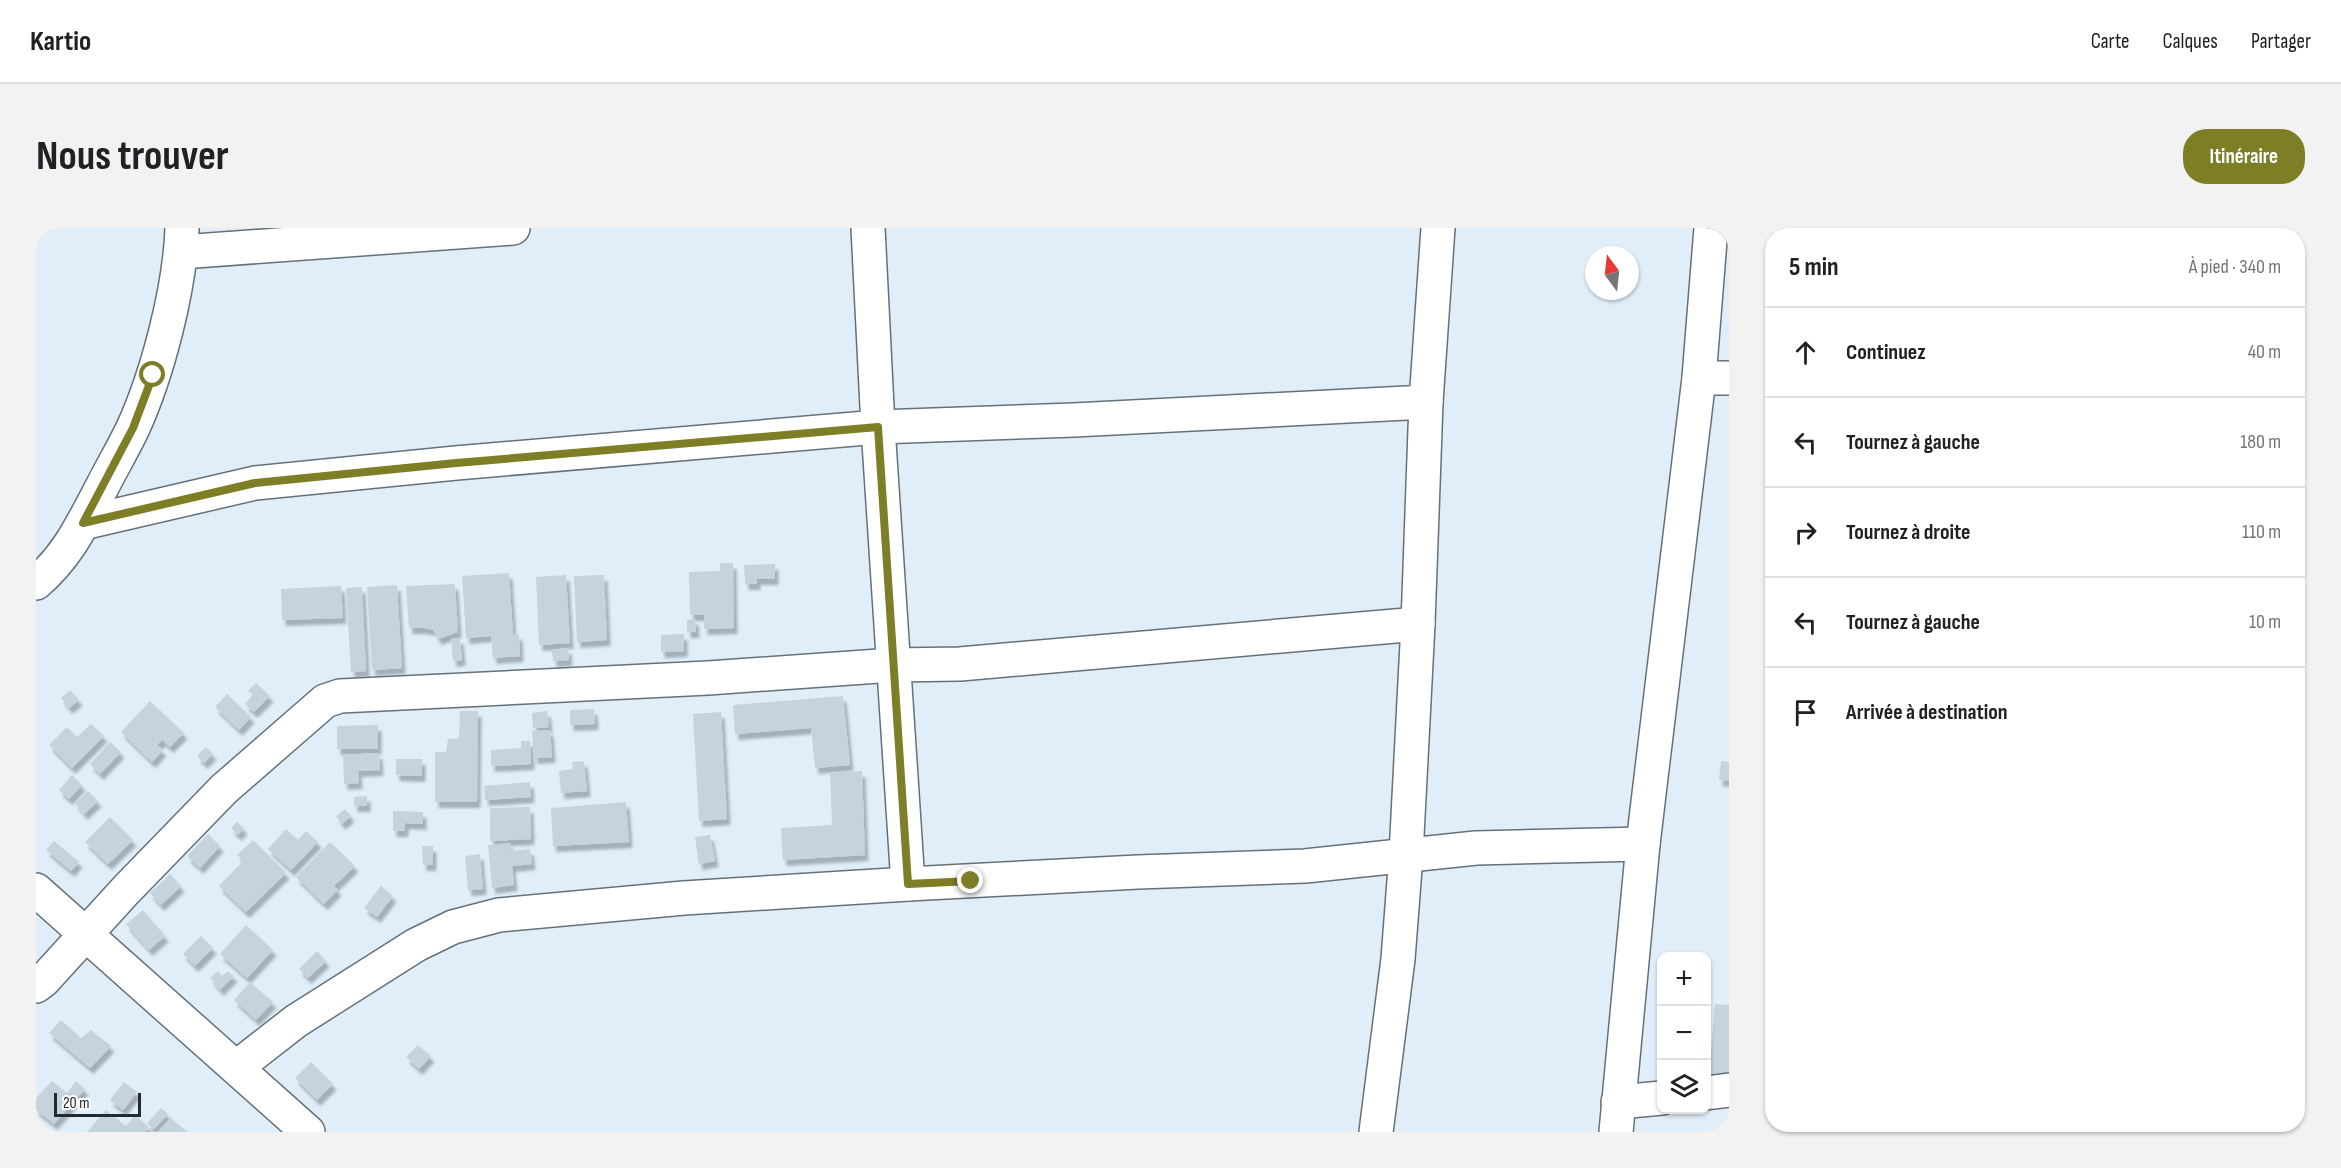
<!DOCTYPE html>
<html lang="fr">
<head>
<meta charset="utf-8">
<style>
  :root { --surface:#fff; --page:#f2f2f2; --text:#202124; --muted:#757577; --line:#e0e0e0; --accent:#7d7e26 }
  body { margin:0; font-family:"Sofia Sans Condensed",sans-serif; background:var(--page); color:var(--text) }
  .controls { position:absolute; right:18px; bottom:18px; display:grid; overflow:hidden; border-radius:12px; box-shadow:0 2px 4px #0004 }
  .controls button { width:54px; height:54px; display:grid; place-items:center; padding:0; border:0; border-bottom:2px solid var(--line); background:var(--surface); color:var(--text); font:30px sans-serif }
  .compass { position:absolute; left:1549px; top:18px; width:54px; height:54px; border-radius:50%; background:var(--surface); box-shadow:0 2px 4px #0004; rotate:345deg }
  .scale { position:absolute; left:18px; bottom:15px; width:87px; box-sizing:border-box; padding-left:6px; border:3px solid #24292d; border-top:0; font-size:16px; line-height:21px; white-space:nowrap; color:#24292d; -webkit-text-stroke:4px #fff; paint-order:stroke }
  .stop { position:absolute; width:18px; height:18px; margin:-14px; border:4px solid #7d7e26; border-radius:50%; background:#fff }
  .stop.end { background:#7d7e26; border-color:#fff; box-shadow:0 2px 6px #0008 }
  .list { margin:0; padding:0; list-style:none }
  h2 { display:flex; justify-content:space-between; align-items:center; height:78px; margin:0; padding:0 24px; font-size:26px }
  h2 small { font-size:20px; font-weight:400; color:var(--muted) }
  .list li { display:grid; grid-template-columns:39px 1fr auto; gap:18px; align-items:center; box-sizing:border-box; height:90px; padding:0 24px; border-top:2px solid var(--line) }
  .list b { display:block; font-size:22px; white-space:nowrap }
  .list em { font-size:20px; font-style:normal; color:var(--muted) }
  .icon { flex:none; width:33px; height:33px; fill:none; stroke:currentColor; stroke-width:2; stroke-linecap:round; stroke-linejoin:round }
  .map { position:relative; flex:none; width:1693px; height:904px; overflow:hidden; border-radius:24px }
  header { display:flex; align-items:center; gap:36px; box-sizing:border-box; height:84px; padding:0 30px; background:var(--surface); border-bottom:2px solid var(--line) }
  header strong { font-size:28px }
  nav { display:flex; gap:33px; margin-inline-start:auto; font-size:21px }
  .intro { display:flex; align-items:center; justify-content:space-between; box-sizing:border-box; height:144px; padding:0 36px }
  h1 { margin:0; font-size:42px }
  .button { padding:15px 27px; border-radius:24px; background:var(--accent); color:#fff; font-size:21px; font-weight:700 }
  main { display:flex; gap:36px; padding:0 36px }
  aside { flex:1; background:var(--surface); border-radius:24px; box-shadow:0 2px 4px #0004 }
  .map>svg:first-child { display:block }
</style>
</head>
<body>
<header>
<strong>Kartio</strong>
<nav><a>Carte</a><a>Calques</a><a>Partager</a></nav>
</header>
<div class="intro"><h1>Nous trouver</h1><a class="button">Itinéraire</a></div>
<main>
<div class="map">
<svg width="1693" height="904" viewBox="0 0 1693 904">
  <defs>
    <filter id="shadow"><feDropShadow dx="3.5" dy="6" stdDeviation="1.5" flood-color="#0004"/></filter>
  </defs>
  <rect width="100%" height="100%" fill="#e0eef9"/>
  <g fill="#c5d3dd" filter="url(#shadow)">
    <polygon points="684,335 697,335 698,400 668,401 668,387 654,387 653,344 684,343"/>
    <polygon points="739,336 739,351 721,351 721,356 709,356 708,337"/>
    <polygon points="473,345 477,407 483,406 484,428 457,430 455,408 430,410 426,348"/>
    <polygon points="530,347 534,415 503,417 500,349"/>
    <polygon points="568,347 571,412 541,414 538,348"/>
    <polygon points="419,356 422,404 402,411 397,402 387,400 373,400 370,358"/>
    <polygon points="361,357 366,440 336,442 331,359"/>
    <polygon points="305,358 307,390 246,392 245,361"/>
    <polygon points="326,359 330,443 315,444 310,360"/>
    <polygon points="659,391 660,404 651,404 651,392"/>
    <polygon points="648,406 648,423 625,424 625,407"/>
    <polygon points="424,410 426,432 417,433 415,411"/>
    <polygon points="532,420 533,432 517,433 516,422"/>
    <polygon points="220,455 234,468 218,484 209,476 217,467 212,463"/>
    <polygon points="34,462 43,472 33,480 25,470"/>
    <polygon points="191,466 215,489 203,502 179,479"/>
    <polygon points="807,468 814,537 779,540 775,500 699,506 697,477"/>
    <polygon points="114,473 148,505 134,519 126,512 121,517 127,522 116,534 85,504"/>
    <polygon points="558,481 559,496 534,497 534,482"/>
    <polygon points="424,483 442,483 441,574 399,574 399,524 410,524 412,511 423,510"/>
    <polygon points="511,483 513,499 497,500 496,485"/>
    <polygon points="685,484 691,591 663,593 657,486"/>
    <polygon points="55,496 68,508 36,540 13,517 31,499 41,509"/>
    <polygon points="342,497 342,521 301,521 301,498"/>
    <polygon points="514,502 516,529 498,530 496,503"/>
    <polygon points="485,513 494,513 495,536 455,538 455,522 485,520"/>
    <polygon points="74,514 85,524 64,546 54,536"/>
    <polygon points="170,519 177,526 168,535 161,528"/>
    <polygon points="343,525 344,542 322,543 323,555 308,556 307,527"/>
    <polygon points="360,531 386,531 386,548 360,547"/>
    <polygon points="548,533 551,563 525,565 523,543 537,541 536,534"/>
    <polygon points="1685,533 1693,534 1693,553 1683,552"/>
    <polygon points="826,543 829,627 747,632 745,600 796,597 794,545"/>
    <polygon points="36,547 46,557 33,571 23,562"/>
    <polygon points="494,554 495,569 449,572 448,558"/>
    <polygon points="52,563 62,573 48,586 39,575"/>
    <polygon points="331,568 331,578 318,578 318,569"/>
    <polygon points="590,574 593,614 517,618 515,580"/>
    <polygon points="494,579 495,611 454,613 454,580"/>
    <polygon points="309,581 315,588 306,596 300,588"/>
    <polygon points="357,583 387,584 387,596 369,595 369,603 357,603"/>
    <polygon points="74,589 97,612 72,636 49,614"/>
    <polygon points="201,594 208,600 202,607 195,600"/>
    <polygon points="250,601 262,612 270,603 282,614 255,642 232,621"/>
    <polygon points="172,606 184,618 164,640 151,628"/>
    <polygon points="674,607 679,633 663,636 659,609"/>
    <polygon points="217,612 250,645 210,684 183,658 207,633 201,627"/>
    <polygon points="18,613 43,634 35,643 10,622"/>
    <polygon points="294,614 319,638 298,658 302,662 288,676 260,649"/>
    <polygon points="474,615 475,623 494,621 496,636 476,638 478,657 456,660 452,617"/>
    <polygon points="386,618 397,618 397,637 387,637"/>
    <polygon points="444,626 447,661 432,662 429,628"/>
    <polygon points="134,646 145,658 125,677 114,665"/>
    <polygon points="345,658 357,668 341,689 328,680"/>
    <polygon points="107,682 129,708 113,722 90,696"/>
    <polygon points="210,697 237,722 211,750 184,726"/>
    <polygon points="165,708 177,720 159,738 147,726"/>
    <polygon points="281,723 290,733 272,750 263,741"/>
    <polygon points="182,743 186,748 192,743 198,748 184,762 174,750"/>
    <polygon points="214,754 237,774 220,792 198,772"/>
    <polygon points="1679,776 1693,777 1693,860 1673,846"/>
    <polygon points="25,792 45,810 55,802 75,818 54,840 13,805"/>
    <polygon points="382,817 395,828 383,841 370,829"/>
    <polygon points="275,834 297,856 281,872 259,850"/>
    <polygon points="16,853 31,865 40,853 49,861 18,896 0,882 0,870"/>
    <polygon points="88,854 101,864 87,882 74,872"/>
    <polygon points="125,880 132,886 118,901 111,895"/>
    <polygon points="70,882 90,898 99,887 113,899 109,904 51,904"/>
    <polygon points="135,890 151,904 122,904"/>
  </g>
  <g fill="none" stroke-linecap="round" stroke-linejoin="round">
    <g stroke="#65717a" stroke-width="36">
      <g id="minor">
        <polyline points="832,0 842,199 872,656"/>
        <polyline points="145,24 477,0"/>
        <polyline points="1663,150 1693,150"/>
        <polyline points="47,295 219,255 420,235 842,199 1038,192 1390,174"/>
        <path d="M0,355c31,-26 46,-58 65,-94 10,-20 22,-40 32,-61 25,-55 47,-140 49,-200"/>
        <polyline points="0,662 272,904"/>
        <polyline points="0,758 8,752 90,662 188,561 281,480 289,473 304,468 672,450 857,437 924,436 1382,396"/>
        <polyline points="201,839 260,793 380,717 417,699 463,687 648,670 872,656 1102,644 1269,638 1440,620 1607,616"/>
        <polyline points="1670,865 1693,862"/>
        <polyline points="1582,874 1626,870"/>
        <polyline points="1340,904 1362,731 1370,627 1382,396 1390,174 1402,0"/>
        <polyline points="1580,904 1607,616 1663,150 1675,0"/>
      </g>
    </g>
    <use href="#minor" stroke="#fff" stroke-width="33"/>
  </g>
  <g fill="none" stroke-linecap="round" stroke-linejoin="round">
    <polyline stroke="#7d7e26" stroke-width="8" points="117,147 97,200 47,295 219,255 420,235 842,199 872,656 935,653"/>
  </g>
</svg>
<div class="controls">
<button>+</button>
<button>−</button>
<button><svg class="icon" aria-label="layers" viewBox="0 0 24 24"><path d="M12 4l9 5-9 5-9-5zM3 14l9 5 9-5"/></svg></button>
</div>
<svg class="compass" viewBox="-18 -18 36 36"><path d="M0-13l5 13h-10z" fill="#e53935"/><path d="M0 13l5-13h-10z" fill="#757577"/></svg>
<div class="scale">20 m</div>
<div class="stop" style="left:117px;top:147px"></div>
<div class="stop end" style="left:935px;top:653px"></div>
</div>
<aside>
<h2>5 min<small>À pied · 340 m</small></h2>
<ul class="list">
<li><svg class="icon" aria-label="ahead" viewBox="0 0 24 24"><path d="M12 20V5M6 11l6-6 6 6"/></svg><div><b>Continuez</b></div><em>40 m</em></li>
<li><svg class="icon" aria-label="left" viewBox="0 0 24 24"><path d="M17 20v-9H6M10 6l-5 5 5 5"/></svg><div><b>Tournez à gauche</b></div><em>180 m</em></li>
<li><svg class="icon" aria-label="right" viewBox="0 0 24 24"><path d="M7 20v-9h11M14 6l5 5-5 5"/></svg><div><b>Tournez à droite</b></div><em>110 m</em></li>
<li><svg class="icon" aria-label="left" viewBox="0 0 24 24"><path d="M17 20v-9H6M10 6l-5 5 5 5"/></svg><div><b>Tournez à gauche</b></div><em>10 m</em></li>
<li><svg class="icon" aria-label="arrive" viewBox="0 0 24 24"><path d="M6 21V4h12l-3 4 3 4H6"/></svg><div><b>Arrivée à destination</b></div></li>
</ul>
</aside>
</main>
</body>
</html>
